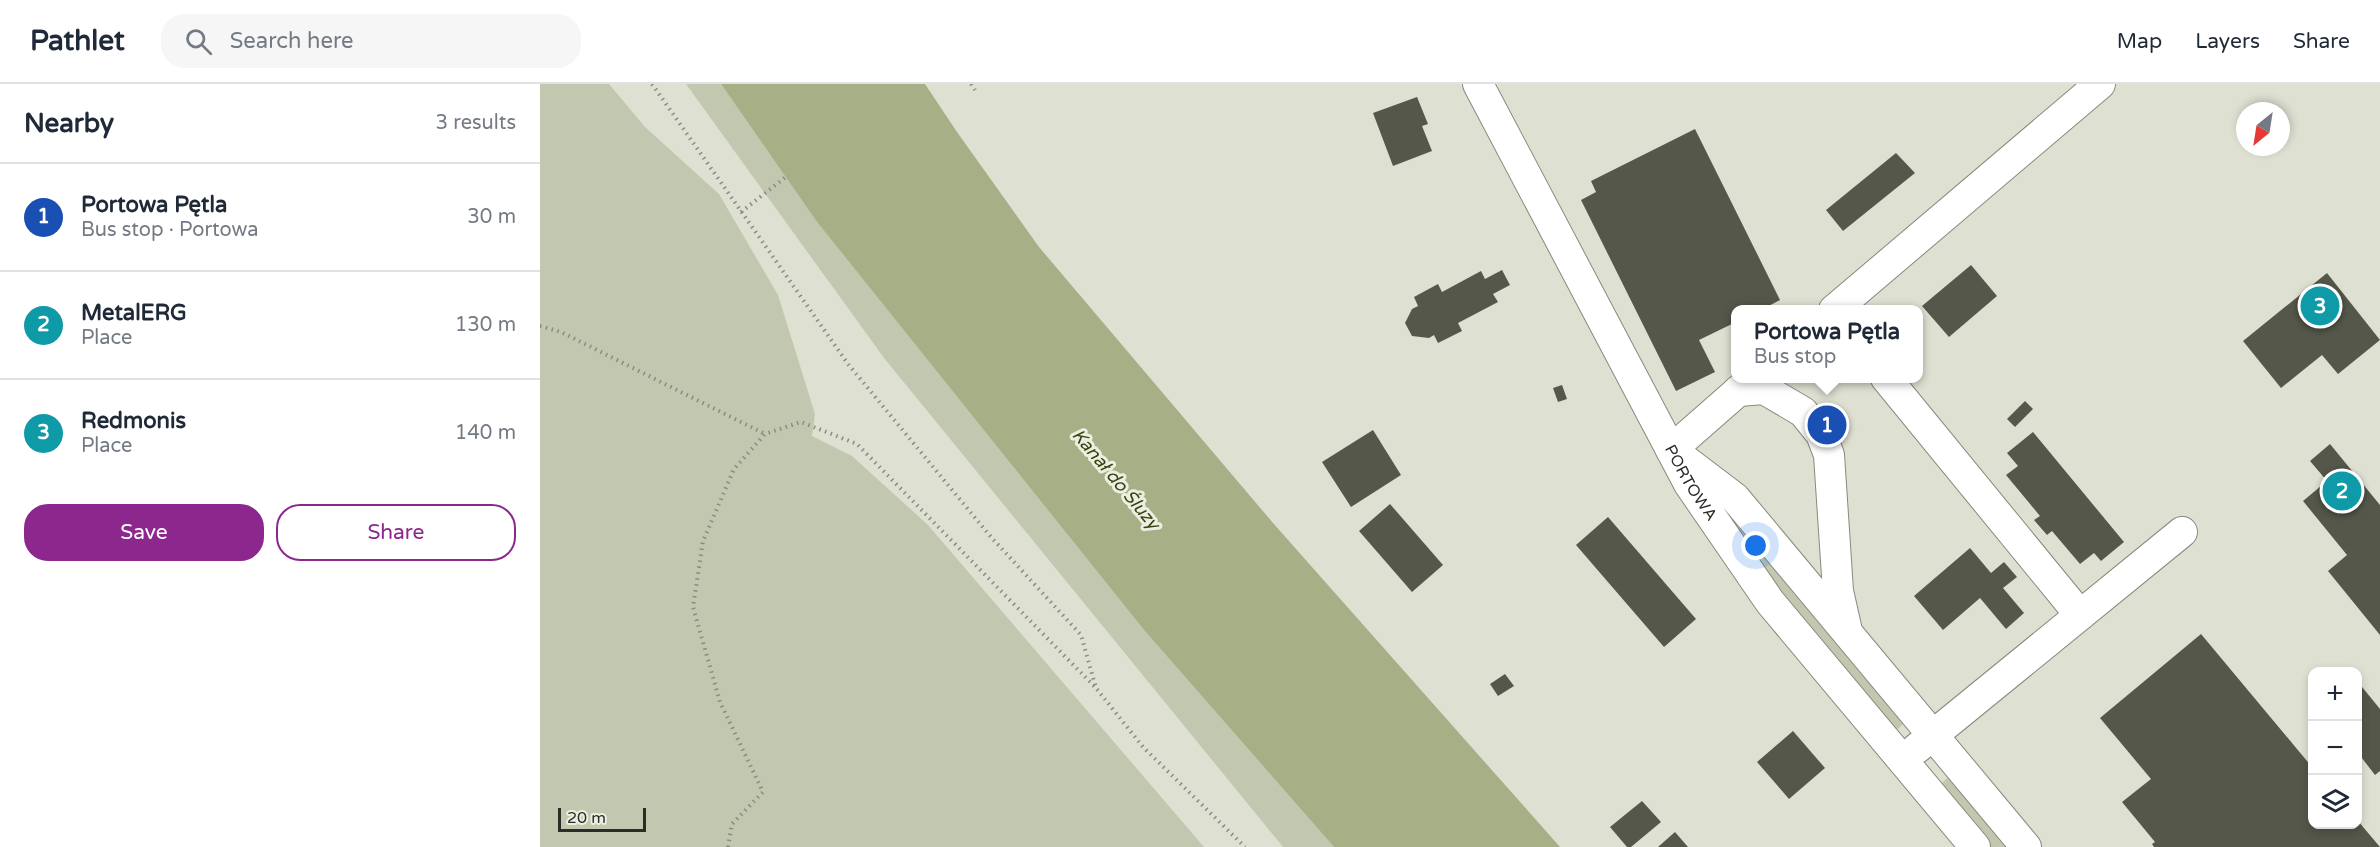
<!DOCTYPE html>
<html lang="en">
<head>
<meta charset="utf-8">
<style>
  :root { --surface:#fff; --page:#f6f6f7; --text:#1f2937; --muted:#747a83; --line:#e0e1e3; --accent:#8c278e }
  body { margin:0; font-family:"Varela Round",sans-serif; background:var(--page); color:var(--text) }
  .controls { position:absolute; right:18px; bottom:18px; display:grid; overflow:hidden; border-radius:12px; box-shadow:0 3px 9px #0003 }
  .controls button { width:54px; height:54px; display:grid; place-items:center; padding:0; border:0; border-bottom:2px solid var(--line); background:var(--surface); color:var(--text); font:30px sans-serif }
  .compass { position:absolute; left:1696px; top:18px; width:54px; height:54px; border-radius:50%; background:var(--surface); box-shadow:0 3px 9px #0003; rotate:210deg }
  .scale { position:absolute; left:18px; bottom:15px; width:88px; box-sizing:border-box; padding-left:6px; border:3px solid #2b2c27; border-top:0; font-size:16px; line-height:21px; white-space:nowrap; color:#2b2c27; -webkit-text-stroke:4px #ebefe0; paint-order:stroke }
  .you { position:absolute; left:1216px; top:462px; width:21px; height:21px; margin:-15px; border:4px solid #fff; border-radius:50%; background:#1a73e8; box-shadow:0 0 0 9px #1a73e833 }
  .badge { display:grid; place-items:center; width:39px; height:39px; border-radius:50%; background:var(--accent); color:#fff; font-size:20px; font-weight:700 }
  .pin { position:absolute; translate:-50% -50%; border:3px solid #fff; box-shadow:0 2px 6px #0006 }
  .popup { position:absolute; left:1191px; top:221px; width:192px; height:78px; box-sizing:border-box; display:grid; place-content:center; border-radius:12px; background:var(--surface); filter:drop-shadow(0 2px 4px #0005); font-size:20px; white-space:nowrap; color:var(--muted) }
  .popup b { font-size:22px; color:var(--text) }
  .popup::after { content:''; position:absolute; left:50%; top:100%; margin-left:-12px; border:12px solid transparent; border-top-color:var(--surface) }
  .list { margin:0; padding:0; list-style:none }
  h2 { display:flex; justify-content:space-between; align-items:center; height:78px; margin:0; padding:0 24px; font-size:26px }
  h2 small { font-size:20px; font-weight:400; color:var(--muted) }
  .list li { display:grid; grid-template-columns:39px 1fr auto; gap:18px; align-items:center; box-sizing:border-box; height:108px; padding:0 24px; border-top:2px solid var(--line) }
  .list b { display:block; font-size:22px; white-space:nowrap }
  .list p { margin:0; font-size:20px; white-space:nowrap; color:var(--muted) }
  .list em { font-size:20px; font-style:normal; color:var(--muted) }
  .actions { display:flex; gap:12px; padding:18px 24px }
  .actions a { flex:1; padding:14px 0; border:2px solid var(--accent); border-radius:24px; text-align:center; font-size:21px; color:var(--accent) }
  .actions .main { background:var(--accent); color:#fff }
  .icon { flex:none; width:33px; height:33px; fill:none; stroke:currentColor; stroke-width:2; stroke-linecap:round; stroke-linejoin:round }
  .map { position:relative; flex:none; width:1840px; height:763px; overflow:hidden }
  header { display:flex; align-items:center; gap:36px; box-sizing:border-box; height:84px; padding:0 30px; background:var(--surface); border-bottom:2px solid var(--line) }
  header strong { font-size:28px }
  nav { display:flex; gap:33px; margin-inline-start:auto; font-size:21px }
  .search { width:420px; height:54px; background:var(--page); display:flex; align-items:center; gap:15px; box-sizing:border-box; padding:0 21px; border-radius:24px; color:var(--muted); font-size:22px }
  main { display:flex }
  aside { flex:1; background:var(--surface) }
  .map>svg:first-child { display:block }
</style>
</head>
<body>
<header>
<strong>Pathlet</strong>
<div class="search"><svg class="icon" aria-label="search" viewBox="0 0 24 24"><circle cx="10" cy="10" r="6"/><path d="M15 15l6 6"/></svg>Search here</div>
<nav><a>Map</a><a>Layers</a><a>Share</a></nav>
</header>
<main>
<aside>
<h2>Nearby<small>3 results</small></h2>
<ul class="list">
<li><span class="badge" style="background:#1a4fb4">1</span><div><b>Portowa Pętla</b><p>Bus stop · Portowa</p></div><em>30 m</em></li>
<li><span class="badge" style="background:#0f9aa8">2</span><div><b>MetalERG</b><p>Place</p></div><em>130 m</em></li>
<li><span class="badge" style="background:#0f9aa8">3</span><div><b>Redmonis</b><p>Place</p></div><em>140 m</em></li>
</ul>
<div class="actions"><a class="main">Save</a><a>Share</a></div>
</aside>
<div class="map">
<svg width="1840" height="763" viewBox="0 0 1840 763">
  <rect width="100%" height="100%" fill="#dee1d2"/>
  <g fill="#c2c8af">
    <polygon points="0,0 69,0 105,43 179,110 238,211 275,330 272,352 312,372 388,441 664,763 0,763"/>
    <polygon points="146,0 181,0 277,138 604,546 794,763 743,763 344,274"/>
    <polygon points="1175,415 1184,418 1364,639 1358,645 1348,641 1244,518"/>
    <polygon points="1407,694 1418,699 1471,763 1450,763 1404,708 1401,700"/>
  </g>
  <polygon fill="#a7af87" points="181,0 385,0 417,48 499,163 733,439 1020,763 794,763 604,546 277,138"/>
  <g fill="#54574a">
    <polygon points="877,13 888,40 882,42 892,67 853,82 833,29"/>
    <polygon points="1155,45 1240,216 1221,226 1196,226 1196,238 1159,256 1175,288 1136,307 1041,116 1056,108 1051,97"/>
    <polygon points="1356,69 1375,89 1303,147 1286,126"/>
    <polygon points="1431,181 1457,212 1409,253 1382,222"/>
    <polygon points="962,186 970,201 953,210 958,218 918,239 922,247 898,259 894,251 889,254 872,252 865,239 872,225 878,222 874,213 898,200 902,208 941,187 945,195"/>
    <polygon points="1787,189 1840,256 1798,290 1782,271 1741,304 1703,257"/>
    <polygon points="1022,301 1027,315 1018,318 1013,304"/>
    <polygon points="1485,317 1493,325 1475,343 1467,335"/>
    <polygon points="833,346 861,391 811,423 782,378"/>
    <polygon points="1493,348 1584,458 1561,477 1554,469 1540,480 1512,447 1507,451 1494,436 1500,432 1466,391 1478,382 1467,369"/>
    <polygon points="1790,360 1840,421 1840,551 1788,487 1807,471 1763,417 1787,397 1770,377"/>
    <polygon points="850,420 903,481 872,508 819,447"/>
    <polygon points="1068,433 1156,535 1124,563 1036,461"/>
    <polygon points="1430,464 1451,489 1464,478 1477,493 1463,504 1484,529 1466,545 1440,514 1403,546 1374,512"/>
    <polygon points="1661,550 1772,683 1772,740 1818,740 1818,737 1840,763 1614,763 1612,760 1615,758 1582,718 1611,695 1560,634"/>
    <polygon points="965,590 974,602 958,612 950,600"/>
    <polygon points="1818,598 1840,625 1840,687 1835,691 1818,669"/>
    <polygon points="1253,647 1285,684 1249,715 1217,678"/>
    <polygon points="1102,717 1121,738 1091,763 1087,763 1070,743"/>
    <polygon points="1135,748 1148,763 1118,763"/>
  </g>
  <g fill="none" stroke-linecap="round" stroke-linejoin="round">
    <g stroke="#878a7c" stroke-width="32">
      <g id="minor">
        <path id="s1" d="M938,0l211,400 81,118 205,245"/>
        <polyline points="1294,226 1560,0"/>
        <polyline points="1346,294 1540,531"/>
        <polyline points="1198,307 1224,305 1263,328 1281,350 1289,371 1298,507 1307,547"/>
        <polyline points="1131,366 1212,295"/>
        <polyline points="1141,373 1195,414 1486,763"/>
        <polyline points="1376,665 1642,448"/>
      </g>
    </g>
    <g stroke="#8a8c81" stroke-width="4" stroke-dasharray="1.5 4.5" stroke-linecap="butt">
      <polyline points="112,0 308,280 451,453 541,551 556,604 603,663 705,763"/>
      <polyline points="431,0 435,6"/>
      <polyline points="201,128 247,92"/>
      <polyline points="0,242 21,248 225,350"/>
      <polyline points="188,763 192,740 223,708 180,618 153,523 163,457 194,385 225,350 261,338 317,360 555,603"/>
    </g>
    <use href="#minor" stroke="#fff" stroke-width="30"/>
  </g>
  <g text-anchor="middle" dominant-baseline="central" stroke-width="6" stroke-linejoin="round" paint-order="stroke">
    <g font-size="16" fill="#2b2c27" stroke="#ebefe0">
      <text stroke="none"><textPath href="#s1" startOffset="452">PORTOWA</textPath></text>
    </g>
    <g font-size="18" font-style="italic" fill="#3a4111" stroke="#ebefe0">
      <text transform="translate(576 395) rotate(50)">Kanał do Śluzy</text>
    </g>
  </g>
</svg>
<div class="controls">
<button>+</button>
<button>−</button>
<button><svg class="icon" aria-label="layers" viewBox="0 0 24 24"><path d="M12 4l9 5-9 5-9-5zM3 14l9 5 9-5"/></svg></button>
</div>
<svg class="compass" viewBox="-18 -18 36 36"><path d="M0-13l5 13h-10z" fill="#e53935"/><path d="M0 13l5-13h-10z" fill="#747a83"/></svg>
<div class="scale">20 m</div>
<div class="you"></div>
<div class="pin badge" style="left:1287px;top:341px;background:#1a4fb4">1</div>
<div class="popup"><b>Portowa Pętla</b>Bus stop</div>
<div class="pin badge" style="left:1802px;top:407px;background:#0f9aa8">2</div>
<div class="pin badge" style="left:1780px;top:222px;background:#0f9aa8">3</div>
</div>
</main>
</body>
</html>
